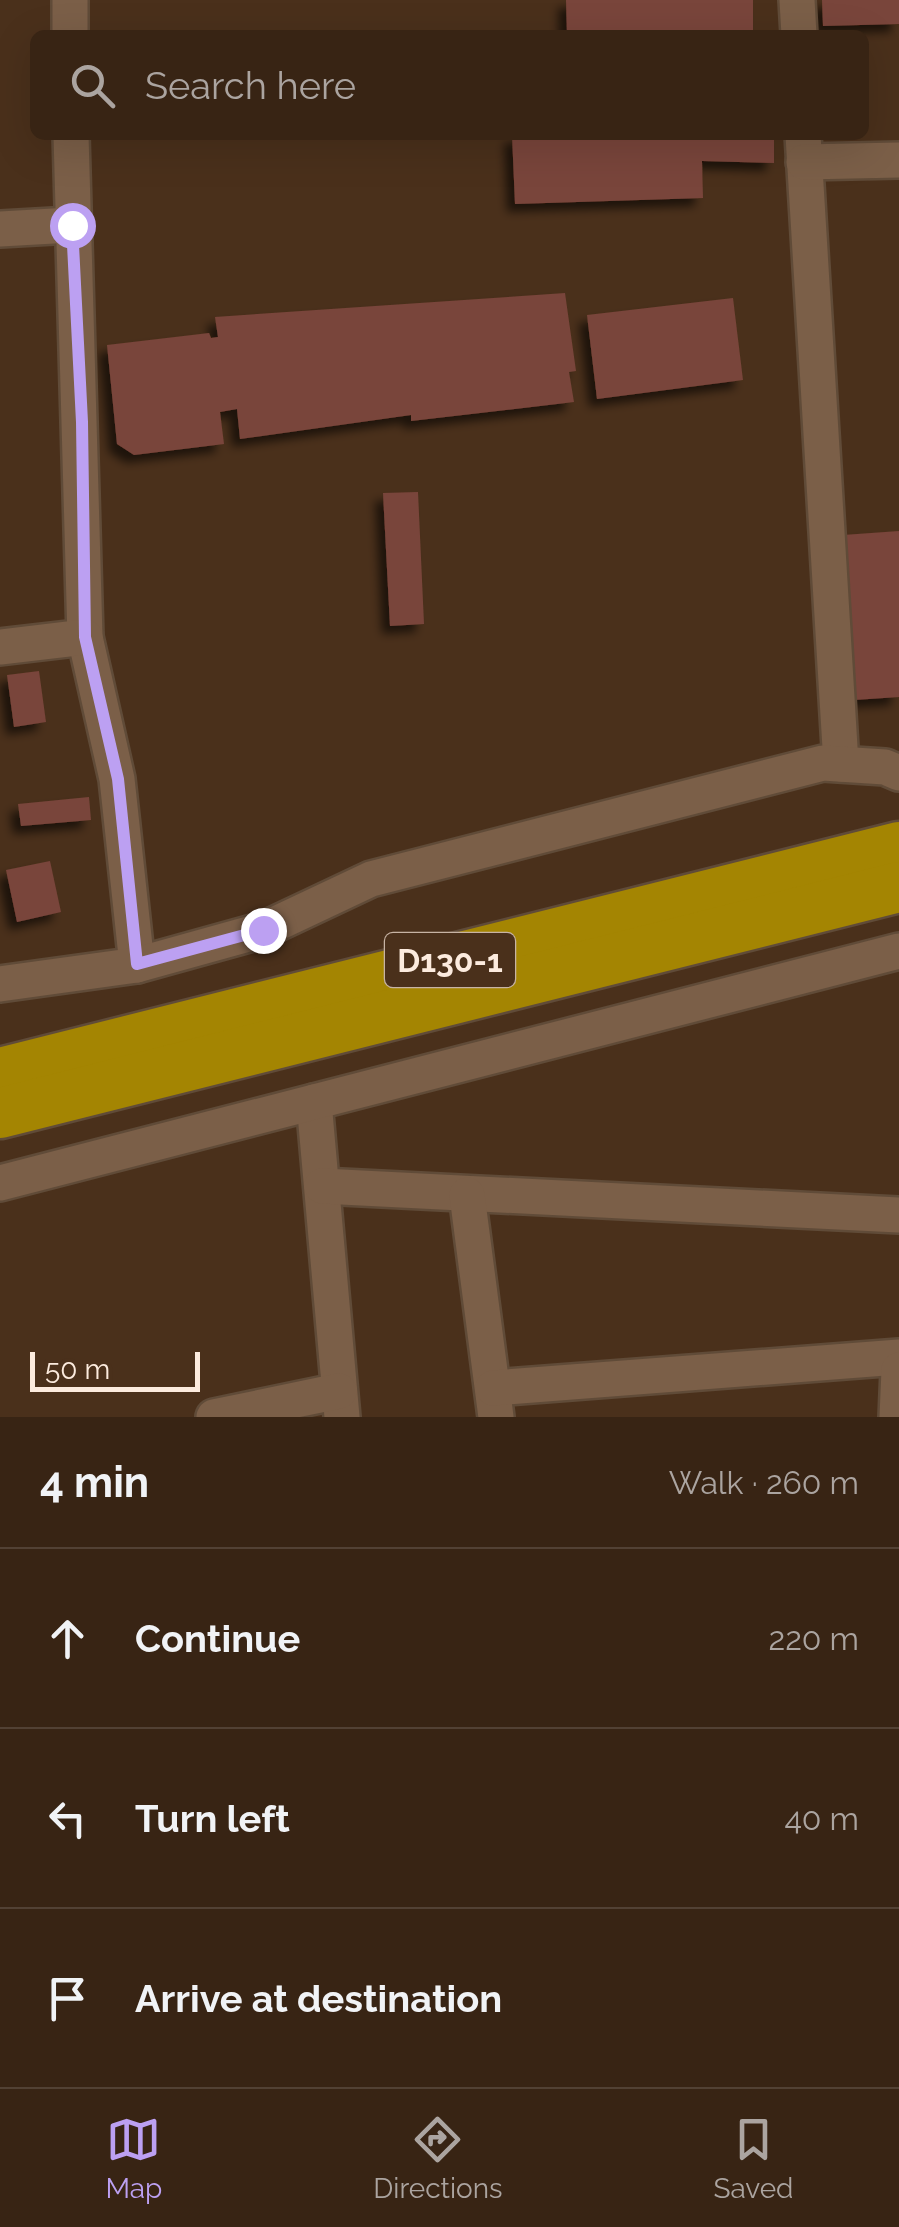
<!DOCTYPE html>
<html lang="en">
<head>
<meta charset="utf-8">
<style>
  :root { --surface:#382414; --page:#433022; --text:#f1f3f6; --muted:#aba4a0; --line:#524134; --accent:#bca0f2 }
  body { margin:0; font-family:Raleway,sans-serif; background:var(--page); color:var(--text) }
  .scale { position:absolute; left:30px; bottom:25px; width:170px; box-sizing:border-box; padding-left:10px; border:5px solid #fcebde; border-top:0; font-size:28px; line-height:35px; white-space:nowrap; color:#fcebde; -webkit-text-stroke:8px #4a301b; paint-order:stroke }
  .stop { position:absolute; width:30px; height:30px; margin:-22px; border:8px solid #bca0f2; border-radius:50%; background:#fff }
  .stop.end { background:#bca0f2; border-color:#fff; box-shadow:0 2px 10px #0008 }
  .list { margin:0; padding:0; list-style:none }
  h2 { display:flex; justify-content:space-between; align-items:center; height:130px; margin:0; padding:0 40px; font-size:42px }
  h2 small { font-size:32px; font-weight:400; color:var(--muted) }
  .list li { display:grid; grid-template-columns:65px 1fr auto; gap:30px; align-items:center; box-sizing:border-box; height:180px; padding:0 40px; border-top:2px solid var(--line) }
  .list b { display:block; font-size:38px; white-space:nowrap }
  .list em { font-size:32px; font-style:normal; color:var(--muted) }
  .icon { flex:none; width:55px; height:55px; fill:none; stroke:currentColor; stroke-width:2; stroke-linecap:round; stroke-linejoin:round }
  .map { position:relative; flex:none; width:899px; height:1417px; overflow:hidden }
  .search { position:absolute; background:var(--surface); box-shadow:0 10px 40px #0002; left:30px; right:30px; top:30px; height:110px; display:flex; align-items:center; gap:25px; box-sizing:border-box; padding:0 35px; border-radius:15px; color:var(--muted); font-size:38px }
  .sheet { height:670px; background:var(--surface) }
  nav { display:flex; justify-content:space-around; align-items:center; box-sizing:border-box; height:140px; border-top:2px solid var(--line); background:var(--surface); font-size:28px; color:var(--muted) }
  nav a { display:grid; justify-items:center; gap:5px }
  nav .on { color:var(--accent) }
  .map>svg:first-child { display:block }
</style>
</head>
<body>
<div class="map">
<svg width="899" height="1417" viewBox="0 0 899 1417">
  <defs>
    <filter id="shadow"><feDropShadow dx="-8" dy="8" stdDeviation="5" flood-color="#0009"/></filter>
  </defs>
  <rect width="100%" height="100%" fill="#4a301b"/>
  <g fill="#79453b" filter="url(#shadow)">
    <polygon points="566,0 753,0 753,35 567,35"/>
    <polygon points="822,0 899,0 899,24 823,26"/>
    <polygon points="512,135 774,135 774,163 702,161 703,198 515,204"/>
    <polygon points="565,293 576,371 569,372 574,402 411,421 411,415 240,439 237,409 220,412 224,444 134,455 117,444 107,345 209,333 211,338 218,337 215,317"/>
    <polygon points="733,298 743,380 597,399 587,315"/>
    <polygon points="418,492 424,624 390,626 383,493"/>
    <polygon points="899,531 899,697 854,700 843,535"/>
    <polygon points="39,671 46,722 14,727 7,675"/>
    <polygon points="89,797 91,820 21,826 18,804"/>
    <polygon points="50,861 61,912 17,922 6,870"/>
  </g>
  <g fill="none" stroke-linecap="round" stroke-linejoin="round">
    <g stroke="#604b38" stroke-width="40">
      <g id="minor">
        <polyline points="70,0 70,35"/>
        <polyline points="797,0 799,35"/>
        <polyline points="71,135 85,637 117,779 137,965"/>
        <polyline points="803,135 841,764"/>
        <polyline points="804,162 899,160"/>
        <polyline points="0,229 71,225"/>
        <polyline points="0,647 85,637"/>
        <polyline points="0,984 137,965 263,930 371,879 823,763 885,767 899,773"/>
        <polyline points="314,1102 342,1417"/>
        <polyline points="0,1183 899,951"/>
        <polyline points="322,1186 899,1215"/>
        <polyline points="467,1195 496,1417"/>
        <polyline points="493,1388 899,1357"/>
        <polyline points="214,1417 339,1391"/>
        <polyline points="897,1417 899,1370"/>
      </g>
    </g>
    <g stroke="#604b38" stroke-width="55">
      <g id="highway">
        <polyline points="0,1073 899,847"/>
        <polyline points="0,1113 899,887"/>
      </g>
    </g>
    <use href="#minor" stroke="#7b5f48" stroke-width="35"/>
    <use href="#highway" stroke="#a48502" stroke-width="50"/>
  </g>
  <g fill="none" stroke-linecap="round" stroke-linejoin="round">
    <polyline stroke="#bca0f2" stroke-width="12" points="72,225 82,422 85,637 118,779 137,964 263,930"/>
  </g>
  <g text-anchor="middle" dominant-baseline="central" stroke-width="8" stroke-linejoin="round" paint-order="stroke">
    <rect fill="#4a301b" stroke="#c7b3a4" stroke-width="2.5" x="385" y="933" width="130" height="54" rx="8"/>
    <g font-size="32" font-weight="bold" fill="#fcebde">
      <text x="450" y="960">D130-1</text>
    </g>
  </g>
</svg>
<div class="scale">50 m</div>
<div class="stop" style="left:72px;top:225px"></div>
<div class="stop end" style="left:263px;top:930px"></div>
<div class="search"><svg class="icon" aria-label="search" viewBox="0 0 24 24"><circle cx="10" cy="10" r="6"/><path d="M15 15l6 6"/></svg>Search here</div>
</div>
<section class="sheet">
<h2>4 min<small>Walk · 260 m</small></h2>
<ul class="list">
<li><svg class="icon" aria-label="ahead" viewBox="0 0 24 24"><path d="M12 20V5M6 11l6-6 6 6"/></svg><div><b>Continue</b></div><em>220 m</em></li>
<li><svg class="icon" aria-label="left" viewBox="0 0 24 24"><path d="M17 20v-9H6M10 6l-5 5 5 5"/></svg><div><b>Turn left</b></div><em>40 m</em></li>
<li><svg class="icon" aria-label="arrive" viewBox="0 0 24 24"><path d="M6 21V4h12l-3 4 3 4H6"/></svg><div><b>Arrive at destination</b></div></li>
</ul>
</section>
<nav>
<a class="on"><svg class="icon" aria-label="map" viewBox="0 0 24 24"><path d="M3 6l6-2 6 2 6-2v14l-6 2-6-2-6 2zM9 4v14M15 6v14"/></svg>Map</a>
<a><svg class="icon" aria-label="directions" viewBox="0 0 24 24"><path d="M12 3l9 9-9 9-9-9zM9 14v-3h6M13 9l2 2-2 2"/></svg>Directions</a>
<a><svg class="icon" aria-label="saved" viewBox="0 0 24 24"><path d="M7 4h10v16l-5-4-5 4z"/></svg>Saved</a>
</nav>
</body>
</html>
